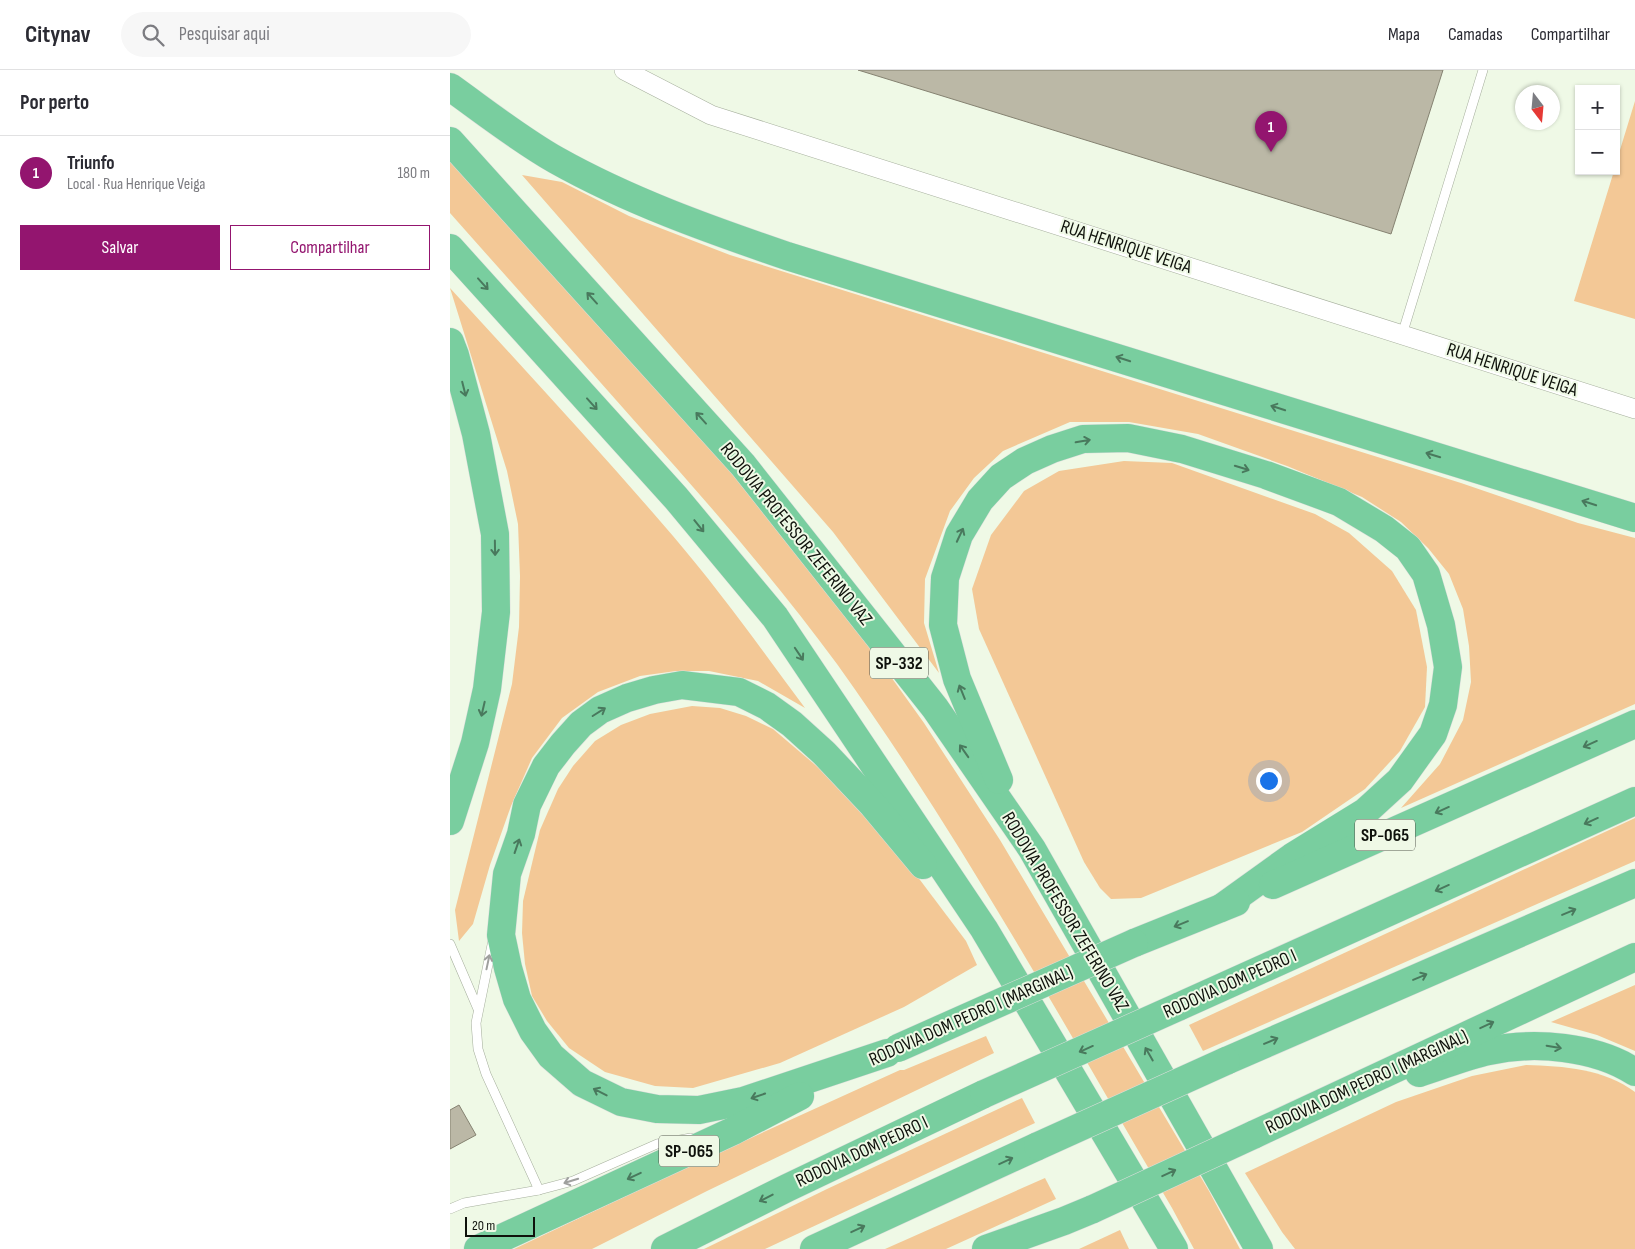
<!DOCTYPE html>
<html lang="pt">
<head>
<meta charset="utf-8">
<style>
  :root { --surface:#fff; --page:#f7f7f7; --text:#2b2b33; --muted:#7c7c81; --line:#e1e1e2; --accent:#93156f }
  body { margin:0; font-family:"Sofia Sans Condensed",sans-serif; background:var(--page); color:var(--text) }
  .controls { position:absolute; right:15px; top:15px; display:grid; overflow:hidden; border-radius:0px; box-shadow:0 1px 4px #0004 }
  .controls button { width:45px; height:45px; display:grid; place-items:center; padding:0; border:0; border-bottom:1px solid var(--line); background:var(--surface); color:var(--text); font:25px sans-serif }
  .compass { position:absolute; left:1065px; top:15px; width:45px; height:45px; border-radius:50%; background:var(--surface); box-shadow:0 1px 4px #0004; rotate:164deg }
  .scale { position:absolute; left:15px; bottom:12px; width:70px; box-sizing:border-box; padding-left:5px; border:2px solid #0f120c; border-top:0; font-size:14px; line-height:18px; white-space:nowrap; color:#0f120c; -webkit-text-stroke:4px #eff9e6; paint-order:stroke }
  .you { position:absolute; left:818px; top:710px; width:18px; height:18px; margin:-12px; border:4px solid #fff; border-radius:50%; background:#1a73e8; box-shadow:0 0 0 8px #1a73e833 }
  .badge { display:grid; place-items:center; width:32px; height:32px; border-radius:50%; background:var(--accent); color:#fff; font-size:16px; font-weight:700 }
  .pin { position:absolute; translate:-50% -41px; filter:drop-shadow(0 1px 2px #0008) }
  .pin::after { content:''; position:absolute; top:26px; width:18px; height:15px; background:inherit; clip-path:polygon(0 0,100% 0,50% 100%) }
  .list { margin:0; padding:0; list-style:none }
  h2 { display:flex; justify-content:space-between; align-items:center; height:65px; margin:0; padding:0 20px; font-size:21px }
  h2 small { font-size:16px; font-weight:400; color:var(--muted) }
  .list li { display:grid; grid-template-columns:32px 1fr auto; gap:15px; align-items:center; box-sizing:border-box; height:75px; padding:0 20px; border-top:1px solid var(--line) }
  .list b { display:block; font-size:19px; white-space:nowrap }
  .list p { margin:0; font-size:16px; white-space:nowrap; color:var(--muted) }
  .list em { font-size:16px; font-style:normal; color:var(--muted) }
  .actions { display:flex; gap:10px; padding:15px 20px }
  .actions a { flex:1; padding:11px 0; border:1px solid var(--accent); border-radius:0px; text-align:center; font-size:18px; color:var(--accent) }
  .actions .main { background:var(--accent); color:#fff }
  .icon { flex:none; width:28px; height:28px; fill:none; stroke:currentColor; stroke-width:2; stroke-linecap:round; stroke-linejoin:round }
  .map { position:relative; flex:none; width:1185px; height:1179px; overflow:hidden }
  header { display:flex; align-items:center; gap:30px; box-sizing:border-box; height:70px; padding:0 25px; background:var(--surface); border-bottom:1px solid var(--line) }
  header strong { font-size:24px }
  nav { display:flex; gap:28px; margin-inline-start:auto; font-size:18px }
  .search { width:350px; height:45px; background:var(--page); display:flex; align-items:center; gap:12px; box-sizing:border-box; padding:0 18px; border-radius:28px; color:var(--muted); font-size:19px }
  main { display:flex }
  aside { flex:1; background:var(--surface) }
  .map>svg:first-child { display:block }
</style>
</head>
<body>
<header>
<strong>Citynav</strong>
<div class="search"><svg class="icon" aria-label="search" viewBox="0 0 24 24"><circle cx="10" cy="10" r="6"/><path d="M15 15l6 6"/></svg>Pesquisar aqui</div>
<nav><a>Mapa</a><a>Camadas</a><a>Compartilhar</a></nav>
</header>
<main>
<aside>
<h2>Por perto<small></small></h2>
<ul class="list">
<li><span class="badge">1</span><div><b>Triunfo</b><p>Local · Rua Henrique Veiga</p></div><em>180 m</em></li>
</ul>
<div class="actions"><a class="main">Salvar</a><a>Compartilhar</a></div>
</aside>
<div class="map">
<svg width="1185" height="1179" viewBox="0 0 1185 1179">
  <rect width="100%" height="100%" fill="#eff9e6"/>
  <g fill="#f3c896">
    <polygon points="1185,31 1185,249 1124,231 1164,101 1166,101 1166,93"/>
    <path d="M0,88l276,307 140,177 58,81 76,117 209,351 31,58h-46l-22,-41c-108,-183 -211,-371 -335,-544 -61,-83 -129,-161 -198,-238 -63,-71 -126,-142 -189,-213z"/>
    <polygon points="72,105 112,112 179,146 280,185 1011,413 1128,453 1185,468 1185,634 951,738 990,694 1013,650 1021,612 1019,576 1013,539 999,504 978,478 951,452 912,427 837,396 748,364 679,352 620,352 553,381 524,408 500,441 475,509 474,553 489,603 383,462"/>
    <path d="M0,218c75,82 151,164 223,248 47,55 89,114 132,172l-47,-27 -49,-10h-33l-36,5 -42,16 -36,26 -30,40 -21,48 -21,59 -17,59 -14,17 -4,-31 57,-226 7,-57 1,-51 -2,-52 -11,-53z"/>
    <polygon points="674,391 722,393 865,444 899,463 942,501 966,540 977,597 975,637 950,681 915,719 852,762 691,828 661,829 650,818 634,792 529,559 522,519 541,465 574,421 609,401"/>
    <polygon points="242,636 270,638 296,646 323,659 383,710 464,802 516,871 527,895 454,937 330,993 243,1018 205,1016 155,1002 119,978 97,951 82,926 75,894 72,863 73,831 90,760 108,719 123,696 145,671 171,655 200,644"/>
    <polygon points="1185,748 1185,791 753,981 739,955"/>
    <polygon points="1185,915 1185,981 1147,965 1101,952"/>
    <polygon points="536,966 544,983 257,1121 142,1179 64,1179 248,1092 450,1000 454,1000"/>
    <path d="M1076,995c38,1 78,4 109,27v157h-340l-13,-17 -37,-59 151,-71 76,-26z"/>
    <polygon points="572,1028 585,1053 315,1179 254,1179 377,1119"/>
    <polygon points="595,1108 606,1129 496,1179 435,1179"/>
    <polygon points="670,1160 679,1179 629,1179"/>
  </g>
  <g fill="#bbb8a6" stroke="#858271">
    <polygon points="408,0 993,0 941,164"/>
    <polygon points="9,1035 26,1065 0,1079 0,1040"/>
  </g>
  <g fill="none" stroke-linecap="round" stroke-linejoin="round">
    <g stroke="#a6af9d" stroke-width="10">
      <g id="lane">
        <polyline points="952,265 1033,0"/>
        <polyline points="43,870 26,953 28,979 36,1004 89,1120"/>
        <polyline points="0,874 28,939"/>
        <polyline points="0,1139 14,1133 89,1120 123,1111 207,1074 241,1068"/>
      </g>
    </g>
    <g stroke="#a6af9d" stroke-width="20">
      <polyline id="street" points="174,0 261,45 1185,339"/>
    </g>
    <g stroke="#dddedd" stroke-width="29">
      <g id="highway">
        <path d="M0,17c35,25 69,52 106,73 73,41 152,69 231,96l848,262"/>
        <polyline points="0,71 293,395 485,638 582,779 809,1179"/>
        <polyline points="0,178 226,428 325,547 534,859 724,1179"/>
        <polyline points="0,272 5,285 26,364 45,464 46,542 37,619 25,673 0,751"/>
        <polyline points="549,710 507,609 493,555 495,508 509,465 530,430 551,407 575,391 602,379 633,369 678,368 732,379 816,405 889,432 934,459 958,478 976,504 991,555 998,597 993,635 983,664 950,710 915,742 842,787 771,838"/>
        <polyline points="823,815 1185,654"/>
        <polyline points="684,873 786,832"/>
        <polyline points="728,937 1185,731"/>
        <polyline points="437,983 293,1031 249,1040 207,1039 171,1032 132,1013 101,986 83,961 67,929 58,898 51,865 57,804 71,764 77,735 96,696 113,674 131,654 150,640 177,628 204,620 232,615 289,622 317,636 342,654 374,683 423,735 473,795"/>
        <polyline points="776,991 1185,813"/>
        <path d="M969,1003c23,-7 46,-17 70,-22 45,-10 106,-5 146,21"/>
        <polyline points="803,1065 1185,887"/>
        <polyline points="28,1179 283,1061 350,1026"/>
        <polyline points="215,1179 337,1118 534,1024"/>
        <polyline points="364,1179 588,1076"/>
        <polyline points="536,1179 614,1151 643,1139"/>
      </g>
    </g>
    <use href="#lane" stroke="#fff" stroke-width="9"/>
    <use href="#street" stroke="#fff" stroke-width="19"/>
    <use href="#highway" stroke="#79ce9f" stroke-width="28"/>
    <g stroke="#dddedd" stroke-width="29" stroke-linecap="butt">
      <g id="highway-bridge">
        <polyline points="448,978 684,873"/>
        <polyline points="534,1024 728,937"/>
        <polyline points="588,1076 776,991"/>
        <polyline points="643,1139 803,1065"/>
      </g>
    </g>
    <use href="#highway-bridge" stroke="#79ce9f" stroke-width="28"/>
  </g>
  <defs><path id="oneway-shaft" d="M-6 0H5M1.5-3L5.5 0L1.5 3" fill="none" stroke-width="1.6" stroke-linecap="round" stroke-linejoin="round" transform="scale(1.25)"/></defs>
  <g stroke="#49795d">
    <use href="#oneway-shaft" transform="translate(33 214) rotate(48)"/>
    <use href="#oneway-shaft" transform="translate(142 228) rotate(-132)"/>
    <use href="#oneway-shaft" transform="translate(673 289) rotate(-162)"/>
    <use href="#oneway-shaft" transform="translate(14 319) rotate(76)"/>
    <use href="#oneway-shaft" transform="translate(142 334) rotate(48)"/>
    <use href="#oneway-shaft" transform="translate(828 338) rotate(-162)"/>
    <use href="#oneway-shaft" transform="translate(251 348) rotate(-132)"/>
    <use href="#oneway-shaft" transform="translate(633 371) rotate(-10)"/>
    <use href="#oneway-shaft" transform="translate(983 385) rotate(-163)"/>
    <use href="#oneway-shaft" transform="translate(792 398) rotate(17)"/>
    <use href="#oneway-shaft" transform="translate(1139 433) rotate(-162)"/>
    <use href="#oneway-shaft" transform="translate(249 456) rotate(51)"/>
    <use href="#oneway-shaft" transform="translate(510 465) rotate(-65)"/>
    <use href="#oneway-shaft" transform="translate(45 478) rotate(89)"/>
    <use href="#oneway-shaft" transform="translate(349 584) rotate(56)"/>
    <use href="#oneway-shaft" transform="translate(512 622) rotate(-112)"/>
    <use href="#oneway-shaft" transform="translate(33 639) rotate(103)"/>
    <use href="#oneway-shaft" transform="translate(149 642) rotate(-32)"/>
    <use href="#oneway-shaft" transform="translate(1140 674) rotate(156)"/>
    <use href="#oneway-shaft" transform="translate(514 681) rotate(-125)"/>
    <use href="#oneway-shaft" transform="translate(992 740) rotate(156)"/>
    <use href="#oneway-shaft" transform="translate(1141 751) rotate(156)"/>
    <use href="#oneway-shaft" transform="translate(67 776) rotate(-71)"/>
    <use href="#oneway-shaft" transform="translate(992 818) rotate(156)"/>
    <use href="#oneway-shaft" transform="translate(1119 842) rotate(-23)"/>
    <use href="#oneway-shaft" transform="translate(731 854) rotate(158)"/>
    <use href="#oneway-shaft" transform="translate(970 907) rotate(-23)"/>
    <use href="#oneway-shaft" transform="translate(1037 955) rotate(-25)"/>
    <use href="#oneway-shaft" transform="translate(821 971) rotate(-23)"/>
    <use href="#oneway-shaft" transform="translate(1104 977) rotate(10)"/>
    <use href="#oneway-shaft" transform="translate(636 979) rotate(156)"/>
    <use href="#oneway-shaft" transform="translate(699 984) rotate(-120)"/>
    <use href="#oneway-shaft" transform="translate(150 1022) rotate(-153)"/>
    <use href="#oneway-shaft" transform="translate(308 1026) rotate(161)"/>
    <use href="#oneway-shaft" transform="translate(556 1091) rotate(-25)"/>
    <use href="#oneway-shaft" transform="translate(719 1103) rotate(-25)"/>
    <use href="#oneway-shaft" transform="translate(184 1106) rotate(155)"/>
    <use href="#oneway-shaft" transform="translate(316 1128) rotate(153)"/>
    <use href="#oneway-shaft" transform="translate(408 1159) rotate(-25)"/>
  </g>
  <g stroke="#9fa09e">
    <use href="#oneway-shaft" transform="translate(38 892) rotate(-78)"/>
    <use href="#oneway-shaft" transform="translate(121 1111) rotate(163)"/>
  </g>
  <g text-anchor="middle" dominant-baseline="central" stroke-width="4" stroke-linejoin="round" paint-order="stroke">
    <g fill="#eff9e6" stroke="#52574d" stroke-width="1">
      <rect x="420" y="577.5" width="58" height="31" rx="4"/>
      <rect x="905" y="749.5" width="60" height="31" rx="4"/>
      <rect x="209" y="1065.5" width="60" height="31" rx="4"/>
    </g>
    <g font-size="18" font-weight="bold" fill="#0f120c">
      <text x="449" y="593">SP-332</text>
      <text x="935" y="765">SP-065</text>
      <text x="239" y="1081">SP-065</text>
    </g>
    <g font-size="19" fill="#0f120c" stroke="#eff9e6">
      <text transform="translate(676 177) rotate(18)">RUA HENRIQUE VEIGA</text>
      <text transform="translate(1062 300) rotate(18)">RUA HENRIQUE VEIGA</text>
      <text transform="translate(346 464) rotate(51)">RODOVIA PROFESSOR ZEFERINO VAZ</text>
      <text transform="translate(615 842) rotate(59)">RODOVIA PROFESSOR ZEFERINO VAZ</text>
      <text transform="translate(780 914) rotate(-24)">RODOVIA DOM PEDRO I</text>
      <text transform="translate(521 946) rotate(-24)">RODOVIA DOM PEDRO I (MARGINAL)</text>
      <text transform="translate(917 1012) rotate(-25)">RODOVIA DOM PEDRO I (MARGINAL)</text>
      <text transform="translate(412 1082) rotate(-25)">RODOVIA DOM PEDRO I</text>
    </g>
  </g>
</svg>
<div class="controls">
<button>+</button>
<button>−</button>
</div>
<svg class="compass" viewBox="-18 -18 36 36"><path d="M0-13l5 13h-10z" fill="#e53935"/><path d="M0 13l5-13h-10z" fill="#7c7c81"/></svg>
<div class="scale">20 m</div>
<div class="you"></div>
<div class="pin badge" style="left:821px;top:82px">1</div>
</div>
</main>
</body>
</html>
